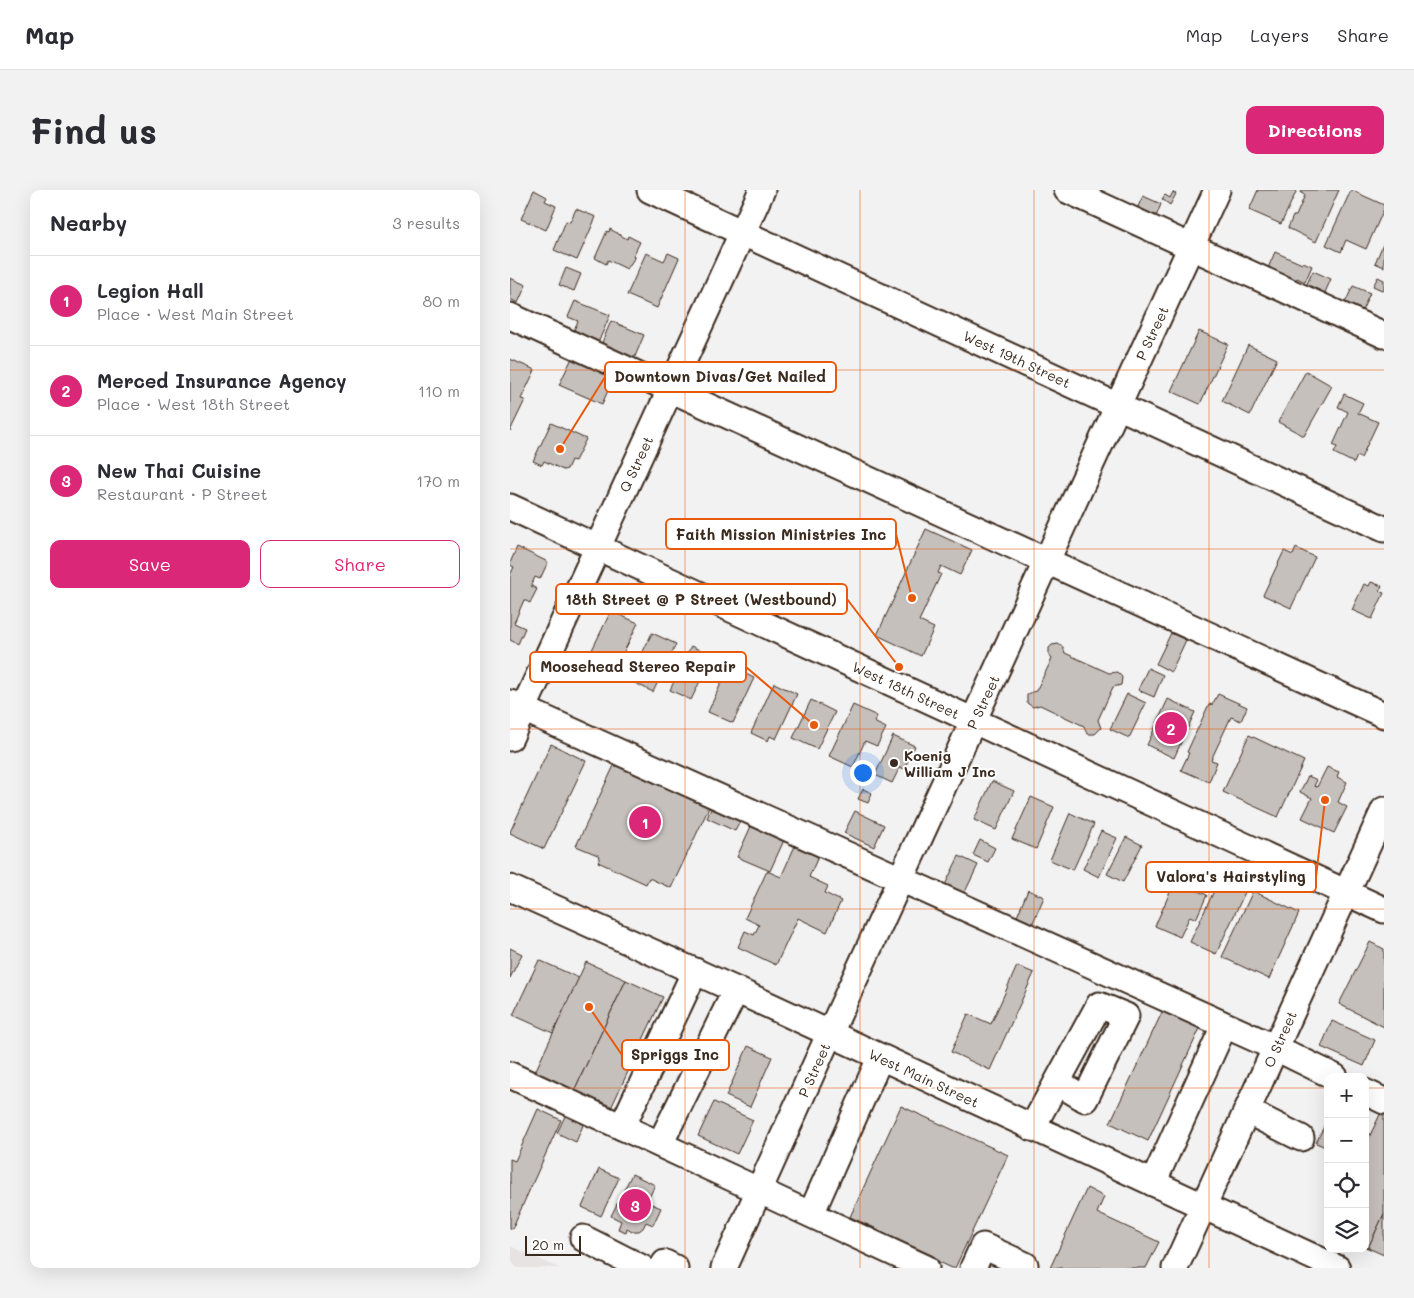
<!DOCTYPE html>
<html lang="en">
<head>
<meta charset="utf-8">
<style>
  :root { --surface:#fff; --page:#f2f2f3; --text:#2b2b33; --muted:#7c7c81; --line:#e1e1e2; --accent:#db2777 }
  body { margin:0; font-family:Mali,sans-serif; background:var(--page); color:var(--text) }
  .controls { position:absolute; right:15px; bottom:15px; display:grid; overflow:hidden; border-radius:10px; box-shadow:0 5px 20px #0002 }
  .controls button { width:45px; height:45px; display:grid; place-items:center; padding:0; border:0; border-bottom:1px solid var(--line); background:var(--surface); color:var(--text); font:25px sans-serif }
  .scale { position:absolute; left:15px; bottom:12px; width:56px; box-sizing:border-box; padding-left:5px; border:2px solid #3b2a1e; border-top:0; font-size:14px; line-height:18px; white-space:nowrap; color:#3b2a1e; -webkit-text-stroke:4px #fff; paint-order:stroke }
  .you { position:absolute; left:352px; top:582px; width:18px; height:18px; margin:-12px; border:4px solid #fff; border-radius:50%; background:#1a73e8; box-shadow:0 0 0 8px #1a73e833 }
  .badge { display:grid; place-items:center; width:32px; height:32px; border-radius:50%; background:var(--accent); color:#fff; font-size:16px; font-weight:700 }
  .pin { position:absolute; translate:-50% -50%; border:2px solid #fff; box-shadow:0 1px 5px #0006 }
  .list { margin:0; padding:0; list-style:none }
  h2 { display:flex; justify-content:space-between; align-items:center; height:65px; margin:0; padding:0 20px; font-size:21px }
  h2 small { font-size:16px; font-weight:400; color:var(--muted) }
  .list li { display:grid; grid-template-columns:32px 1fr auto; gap:15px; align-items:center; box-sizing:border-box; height:90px; padding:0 20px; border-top:1px solid var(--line) }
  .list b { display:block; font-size:19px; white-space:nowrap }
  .list p { margin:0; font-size:16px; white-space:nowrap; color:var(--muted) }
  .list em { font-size:16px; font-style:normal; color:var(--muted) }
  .actions { display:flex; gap:10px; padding:15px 20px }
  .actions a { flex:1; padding:11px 0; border:1px solid var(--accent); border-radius:10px; text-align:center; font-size:18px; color:var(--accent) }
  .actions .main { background:var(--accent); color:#fff }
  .icon { flex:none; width:28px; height:28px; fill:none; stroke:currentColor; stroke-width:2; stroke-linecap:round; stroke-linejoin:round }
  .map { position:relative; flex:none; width:874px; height:1078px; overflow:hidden; border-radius:10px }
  header { display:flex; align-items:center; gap:30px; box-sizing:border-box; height:70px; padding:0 25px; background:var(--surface); border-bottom:1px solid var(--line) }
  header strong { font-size:24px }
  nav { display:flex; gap:28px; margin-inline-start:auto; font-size:18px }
  .intro { display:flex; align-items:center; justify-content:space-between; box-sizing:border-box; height:120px; padding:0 30px }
  h1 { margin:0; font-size:35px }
  .button { padding:12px 22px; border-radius:10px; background:var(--accent); color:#fff; font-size:18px; font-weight:700 }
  main { display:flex; gap:30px; padding:0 30px }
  aside { flex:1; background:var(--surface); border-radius:10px; box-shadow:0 5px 20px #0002 }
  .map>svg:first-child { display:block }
</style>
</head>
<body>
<header>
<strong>Map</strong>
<nav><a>Map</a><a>Layers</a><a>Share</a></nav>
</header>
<div class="intro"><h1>Find us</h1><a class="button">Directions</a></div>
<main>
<aside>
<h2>Nearby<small>3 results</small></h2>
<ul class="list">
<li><span class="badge">1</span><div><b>Legion Hall</b><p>Place · West Main Street</p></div><em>80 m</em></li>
<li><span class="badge">2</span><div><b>Merced Insurance Agency</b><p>Place · West 18th Street</p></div><em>110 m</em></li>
<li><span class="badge">3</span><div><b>New Thai Cuisine</b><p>Restaurant · P Street</p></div><em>170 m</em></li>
</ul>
<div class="actions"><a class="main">Save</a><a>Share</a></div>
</aside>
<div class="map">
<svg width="874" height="1078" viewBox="0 0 874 1078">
  <rect width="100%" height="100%" fill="#f3f2f2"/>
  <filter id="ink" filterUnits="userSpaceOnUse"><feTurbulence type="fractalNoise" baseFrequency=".02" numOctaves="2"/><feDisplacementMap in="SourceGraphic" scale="10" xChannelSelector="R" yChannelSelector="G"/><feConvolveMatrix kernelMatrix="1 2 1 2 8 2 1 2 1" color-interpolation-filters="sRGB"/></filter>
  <g filter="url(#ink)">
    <polygon fill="#e6e3e2" points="0,1056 49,1078 0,1078"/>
    <g fill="#c6c0bd" stroke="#3b2a1e">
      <polygon points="24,0 37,7 35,11 46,16 36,40 11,29"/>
      <polygon points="748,0 787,0 771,34 739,20"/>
      <polygon points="792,0 829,0 806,52 778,38 783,26 786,26 795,5 791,3"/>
      <polygon points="841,0 874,15 874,19 856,59 836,50 831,62 816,55"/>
      <polygon points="663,2 666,4 660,15 652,9 655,5 660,8"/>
      <polygon points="633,6 651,14 644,32 625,23"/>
      <polygon points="66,19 86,27 67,70 44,60 56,31 60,32"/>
      <polygon points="100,39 117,49 118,46 130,52 123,66 125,67 117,79 98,70 96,74 85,68 97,41 99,42"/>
      <polygon points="874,52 874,77 865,73"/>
      <polygon points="765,62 792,74 793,72 802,76 795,92 787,88 786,91 758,78"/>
      <polygon points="136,63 154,71 158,63 169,68 147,118 117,105"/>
      <polygon points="56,78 71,84 64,101 49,95"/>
      <polygon points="803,81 821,89 813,107 795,98"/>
      <polygon points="868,87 874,90 874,101 863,96"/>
      <polygon points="0,88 16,95 8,113 0,109"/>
      <polygon points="843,96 860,103 851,123 834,115"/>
      <polygon points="65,111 100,125 88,153 63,142 68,131 58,127"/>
      <polygon points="101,131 134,145 124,169 91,155"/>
      <polygon points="689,141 718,154 690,214 661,201"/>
      <polygon points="738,155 767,169 740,225 712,211"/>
      <polygon points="63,166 105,185 92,214 49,195"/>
      <polygon points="0,169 25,180 11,209 15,210 0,241"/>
      <polygon points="796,181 822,196 794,246 768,232"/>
      <polygon points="834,204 853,213 848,223 868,232 851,268 847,266 844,273 824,263 827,257 823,255 838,222 828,217"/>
      <polygon points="41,233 76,249 65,271 61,270 57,279 53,280 34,271 32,275 23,271"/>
      <polygon points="416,339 462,360 450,385 431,376 428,383 431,384 409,431 424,438 411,466 367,445"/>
      <polygon points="7,357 38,372 30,389 25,387 21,396 27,399 20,413 14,410 4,433 15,438 8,454 0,450 0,385 4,377 0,375 0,373"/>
      <polygon points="786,358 805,367 781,418 753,405 774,361 783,365"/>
      <polygon points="861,392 872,396 869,401 874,403 862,429 842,420 854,394 859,396"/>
      <polygon points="101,421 128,433 108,474 81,462"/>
      <polygon points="142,443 166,454 143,502 119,490"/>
      <polygon points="661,443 676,450 661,482 646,474"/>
      <polygon points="548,454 553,457 555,463 599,483 607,482 612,487 611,495 603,497 588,530 591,538 585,544 578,544 575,540 574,536 530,515 523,517 517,513 517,505 522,502 526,501 542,469 539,465 539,458 542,455"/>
      <polygon points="181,456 202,466 181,510 160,500"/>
      <polygon points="219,476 244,488 223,533 198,522"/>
      <polygon points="638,478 653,485 644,507 628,500"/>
      <polygon points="264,493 287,504 266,549 260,546 258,551 241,543"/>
      <polygon points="617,504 636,513 619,548 600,539"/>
      <polygon points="708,504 737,517 731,531 721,527 701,570 707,572 699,592 671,580 679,563 677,562 699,514 702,515"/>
      <polygon points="658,509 685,522 664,568 637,555"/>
      <polygon points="301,510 325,522 307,559 283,548"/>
      <polygon points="343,515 367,526 364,532 376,538 367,556 355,551 343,577 319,566"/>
      <polygon points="739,545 794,571 768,627 713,602"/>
      <polygon points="383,546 405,556 394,579 390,577 382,593 365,585"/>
      <polygon points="41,554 76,571 34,659 0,643 0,642"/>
      <polygon points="109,565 204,607 161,698 139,688 136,694 88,672 90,666 66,656"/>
      <polygon points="817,577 829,582 827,587 837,592 828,612 837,617 824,643 792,628 802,608 790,602 798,586 807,590 804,596 807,597"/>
      <polygon points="482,591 504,601 486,640 464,630"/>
      <polygon points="353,599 362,603 358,613 348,609"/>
      <polygon points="521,607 544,617 526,659 502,649"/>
      <polygon points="205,610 234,624 225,641 197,628"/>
      <polygon points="345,621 374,635 364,657 334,643"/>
      <polygon points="560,623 584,634 563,680 540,670"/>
      <polygon points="242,634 275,648 260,681 227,667"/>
      <polygon points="591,641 607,648 589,687 573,679"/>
      <polygon points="289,647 312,658 299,687 318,696 315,703 331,711 317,742 288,728 266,775 228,757 235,741 244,745 249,735 235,728 257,681 271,687"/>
      <polygon points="616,647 632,655 613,692 597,684"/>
      <polygon points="470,650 485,658 478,672 463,665"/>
      <polygon points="449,666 468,675 454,704 435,695"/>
      <polygon points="711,686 737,698 706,764 680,752"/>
      <polygon points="665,691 697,705 686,729 680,726 670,747 645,736"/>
      <polygon points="518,700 534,707 522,735 506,729"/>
      <polygon points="743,701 789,723 759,789 712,767"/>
      <polygon points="860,752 874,759 874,837 829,814"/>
      <polygon points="0,758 12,764 0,788"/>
      <polygon points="29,770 69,788 43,843 3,825"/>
      <polygon points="76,772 116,790 64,901 25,882"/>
      <polygon points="507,776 524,783 480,880 441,862 458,824 481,834"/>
      <polygon points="116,790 153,807 101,918 64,901"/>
      <polygon points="654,818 691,836 638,951 600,933"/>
      <polygon points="822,831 865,850 854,876 811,857"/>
      <polygon points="238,856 262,867 240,917 216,906"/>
      <polygon points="204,912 243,930 227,964 188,946"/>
      <polygon points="391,916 498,965 445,1078 442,1078 363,1041 365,1038 340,1027"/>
      <polygon points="873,918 874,919 874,1024 858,1058 855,1057 855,956"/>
      <polygon points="28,919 51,930 2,1039 0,1038 0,969 5,971"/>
      <polygon points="56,924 74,933 66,952 47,943"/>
      <polygon points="818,928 818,958 806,953"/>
      <polygon points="89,979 109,988 91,1026 72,1017"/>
      <polygon points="122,984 145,995 137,1012 151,1018 143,1035 136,1032 133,1038 129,1041 122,1041 117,1038 116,1042 108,1039 111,1031 101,1026"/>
      <polygon points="577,998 594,1007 587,1023 649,1052 636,1078 540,1078"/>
      <polygon points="874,1024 874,1065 858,1058"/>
    </g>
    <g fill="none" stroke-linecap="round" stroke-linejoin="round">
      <g stroke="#3b2a1e" stroke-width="29">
        <g id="minor">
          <polyline points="140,0 874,339"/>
          <polyline points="557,0 874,145"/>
          <polyline points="0,126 874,525"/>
          <polyline points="0,317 874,720"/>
          <polyline points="0,513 766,858 825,887"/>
          <polyline points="0,548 252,0"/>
          <polyline points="0,698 226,800 827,1078"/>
          <polyline points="0,885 416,1078"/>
          <polyline points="855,902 874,911"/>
          <polyline points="737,921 791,948"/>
          <polyline points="112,937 185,781"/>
          <polyline points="522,938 589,815 616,826 575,909 547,892"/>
          <polyline points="150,954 226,800"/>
          <polyline points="643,993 709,847"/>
          <polyline points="301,1024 370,868"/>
          <polyline points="73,1048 132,1078"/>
          <polyline points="152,1078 155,1073 165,1078"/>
          <polyline points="214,1078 319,845 707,0"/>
          <polyline points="463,1078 473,1056 515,1075"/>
          <polyline points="665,1078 874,620"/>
        </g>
      </g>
      <use href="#minor" stroke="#fff" stroke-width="25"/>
    </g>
  </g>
  <path fill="none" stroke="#e8590c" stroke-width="1" stroke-opacity="0.55" d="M175,0v1078M350,0v1078M524,0v1078M699,0v1078M0,180h874M0,359h874M0,539h874M0,719h874M0,898h818M855,898h19"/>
  <circle fill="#3b2a1e" stroke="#fff" stroke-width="2" cx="384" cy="573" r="5"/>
  <g text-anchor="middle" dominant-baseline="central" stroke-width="4" stroke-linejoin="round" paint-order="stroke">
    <g font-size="14" fill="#3b2a1e" stroke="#fff">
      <text transform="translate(642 143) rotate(-65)">P Street</text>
      <text transform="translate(507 169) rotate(25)">West 19th Street</text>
      <text transform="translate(126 274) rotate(-65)">Q Street</text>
      <text transform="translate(396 500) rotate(25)">West 18th Street</text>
      <text transform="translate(473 512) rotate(-65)">P Street</text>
      <text transform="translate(770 849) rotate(-66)">O Street</text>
      <text transform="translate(304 880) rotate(-66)">P Street</text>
      <text transform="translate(414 888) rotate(25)">West Main Street</text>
    </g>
    <g font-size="14" font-weight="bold" fill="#3b2a1e" stroke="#fff" text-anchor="start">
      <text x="394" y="565">Koenig<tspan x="394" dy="16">William J Inc</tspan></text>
    </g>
  </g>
  <path fill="none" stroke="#e8590c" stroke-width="2" d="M50 259L95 187M402 408L386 344M389 477L337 409M304 535L236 477M815 610L806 687M79 817L112 865"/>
  <g fill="#e8590c" stroke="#fff" stroke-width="2">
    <circle cx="50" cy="259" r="5"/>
    <circle cx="402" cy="408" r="5"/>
    <circle cx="389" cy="477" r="5"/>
    <circle cx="304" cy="535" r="5"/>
    <circle cx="815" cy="610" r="5"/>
    <circle cx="79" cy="817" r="5"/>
  </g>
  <g fill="#fff" stroke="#e8590c" stroke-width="2">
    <rect x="95" y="172" width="231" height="30" rx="5"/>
    <rect x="156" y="329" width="230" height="30" rx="5"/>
    <rect x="46" y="394" width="291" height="30" rx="5"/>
    <rect x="20" y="462" width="216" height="30" rx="5"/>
    <rect x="636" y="672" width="170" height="30" rx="5"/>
    <rect x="112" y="850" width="107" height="30" rx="5"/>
  </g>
  <g font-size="15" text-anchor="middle" font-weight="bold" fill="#3b2a1e">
    <text x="210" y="192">Downtown Divas/Get Nailed</text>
    <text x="271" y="350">Faith Mission Ministries Inc</text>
    <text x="191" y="415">18th Street @ P Street (Westbound)</text>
    <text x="128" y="482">Moosehead Stereo Repair</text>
    <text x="721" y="692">Valora's Hairstyling</text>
    <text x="165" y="870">Spriggs Inc</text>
  </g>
</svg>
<div class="controls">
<button>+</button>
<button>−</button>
<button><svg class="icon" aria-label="locate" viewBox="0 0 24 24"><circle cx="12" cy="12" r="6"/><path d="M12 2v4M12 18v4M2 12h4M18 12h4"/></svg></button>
<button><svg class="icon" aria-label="layers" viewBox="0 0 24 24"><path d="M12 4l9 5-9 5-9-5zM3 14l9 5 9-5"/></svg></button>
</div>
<div class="scale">20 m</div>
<div class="you"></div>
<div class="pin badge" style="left:135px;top:632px">1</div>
<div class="pin badge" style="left:661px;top:538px">2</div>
<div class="pin badge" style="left:125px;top:1015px">3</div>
</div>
</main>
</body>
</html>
